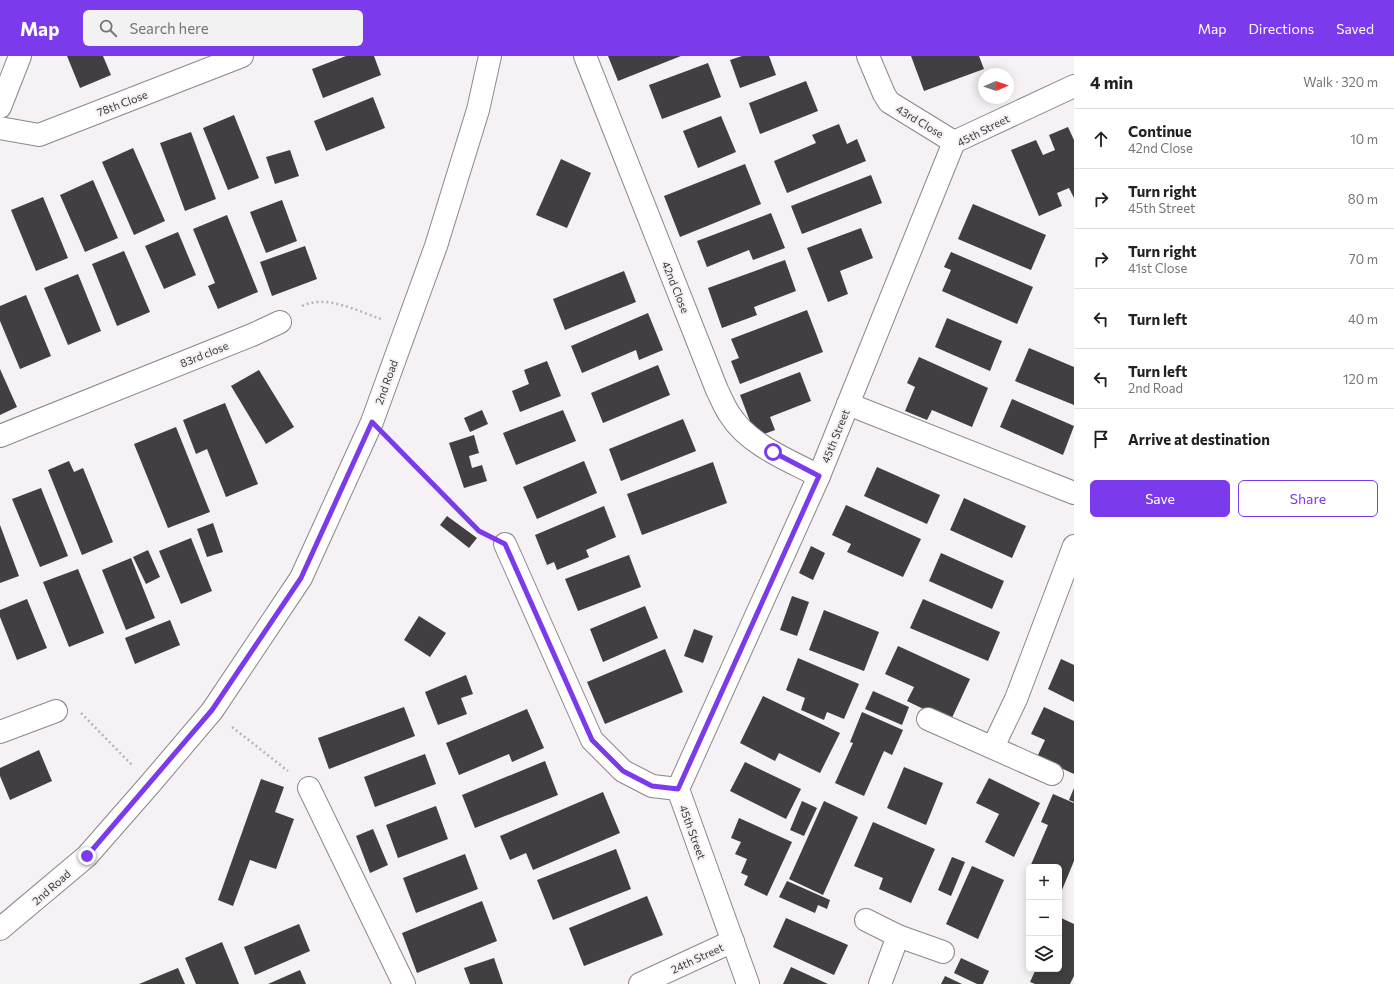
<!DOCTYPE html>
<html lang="en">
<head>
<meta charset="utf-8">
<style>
  :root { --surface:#fff; --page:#f2f2f2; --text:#202124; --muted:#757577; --line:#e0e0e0; --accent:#7c3aed }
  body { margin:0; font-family:Commissioner,sans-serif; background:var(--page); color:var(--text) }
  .controls { position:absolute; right:12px; bottom:12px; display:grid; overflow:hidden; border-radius:6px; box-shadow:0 2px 10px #0003 }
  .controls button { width:36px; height:36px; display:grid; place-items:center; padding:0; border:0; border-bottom:1px solid var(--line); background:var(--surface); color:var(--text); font:20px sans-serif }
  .compass { position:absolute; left:978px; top:12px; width:36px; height:36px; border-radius:50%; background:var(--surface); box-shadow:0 2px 10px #0003; rotate:88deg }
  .stop { position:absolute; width:12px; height:12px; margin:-9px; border:3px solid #7c3aed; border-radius:50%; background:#fff }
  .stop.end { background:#7c3aed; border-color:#fff; box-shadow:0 1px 4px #0008 }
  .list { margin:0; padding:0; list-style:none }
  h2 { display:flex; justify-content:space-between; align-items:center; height:52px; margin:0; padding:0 16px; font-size:17px }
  h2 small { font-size:13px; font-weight:400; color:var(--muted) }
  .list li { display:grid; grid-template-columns:26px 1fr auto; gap:12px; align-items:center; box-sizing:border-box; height:60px; padding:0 16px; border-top:1px solid var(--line) }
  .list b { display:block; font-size:15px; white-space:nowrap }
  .list p { margin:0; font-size:13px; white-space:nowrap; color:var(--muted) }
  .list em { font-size:13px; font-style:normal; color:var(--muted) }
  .actions { display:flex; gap:8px; padding:12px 16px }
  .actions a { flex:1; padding:9px 0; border:1px solid var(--accent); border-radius:6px; text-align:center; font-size:14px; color:var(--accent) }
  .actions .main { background:var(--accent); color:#fff }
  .icon { flex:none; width:22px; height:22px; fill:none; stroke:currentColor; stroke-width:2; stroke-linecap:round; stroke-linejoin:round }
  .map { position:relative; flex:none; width:1074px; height:928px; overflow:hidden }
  header { display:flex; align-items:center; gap:24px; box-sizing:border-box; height:56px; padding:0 20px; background:var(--accent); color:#fff }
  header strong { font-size:19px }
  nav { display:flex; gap:22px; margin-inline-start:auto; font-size:14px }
  .search { width:280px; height:36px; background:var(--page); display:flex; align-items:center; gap:10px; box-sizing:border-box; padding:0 14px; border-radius:6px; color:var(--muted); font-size:15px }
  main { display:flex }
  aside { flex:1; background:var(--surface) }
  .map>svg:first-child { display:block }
</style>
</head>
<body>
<header>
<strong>Map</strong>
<div class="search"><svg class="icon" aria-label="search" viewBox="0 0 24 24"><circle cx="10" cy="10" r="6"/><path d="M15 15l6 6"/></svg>Search here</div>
<nav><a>Map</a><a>Directions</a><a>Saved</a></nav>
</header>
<main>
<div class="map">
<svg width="1074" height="928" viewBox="0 0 1074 928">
  <rect width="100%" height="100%" fill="#f5f1f4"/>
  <g fill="#413f41">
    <polygon points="67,0 103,0 111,19 80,32"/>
    <polygon points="346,0 374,0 381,19 323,42 312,13"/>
    <polygon points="608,0 681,0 618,25"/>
    <polygon points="742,0 769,0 776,19 740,32 730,4"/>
    <polygon points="911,0 979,0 984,13 924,35"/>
    <polygon points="708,7 721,41 662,63 649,29"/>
    <polygon points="806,25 818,55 760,78 749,47"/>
    <polygon points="373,41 385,72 326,95 314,65"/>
    <polygon points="234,59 259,122 228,134 203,72"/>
    <polygon points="721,60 736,96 698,112 683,75"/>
    <polygon points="839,68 847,88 857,83 866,105 787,137 774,105 816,87 812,79"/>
    <polygon points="1068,71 1074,84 1074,142 1069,132 1057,137 1062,150 1039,160 1011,94 1036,84 1043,99 1055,94 1049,79"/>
    <polygon points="191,76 216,143 185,155 160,87"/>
    <polygon points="133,92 165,165 134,179 102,106"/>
    <polygon points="290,94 299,120 275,128 266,101"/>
    <polygon points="561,103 591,117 567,172 536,159"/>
    <polygon points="745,108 761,148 680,181 664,140"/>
    <polygon points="871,119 882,147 802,178 791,150"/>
    <polygon points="93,124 118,182 85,196 60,139"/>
    <polygon points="43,141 68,202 36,215 11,154"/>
    <polygon points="282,144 297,185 266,197 250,156"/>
    <polygon points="973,148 1046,179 1031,214 958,183"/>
    <polygon points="771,157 785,192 753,204 749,194 707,211 697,185"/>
    <polygon points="227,159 258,236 218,253 208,230 215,227 193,173"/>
    <polygon points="861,172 873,202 840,215 848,238 828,246 807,192"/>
    <polygon points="178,176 196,219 164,233 145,190"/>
    <polygon points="305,190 317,223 272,240 260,206"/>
    <polygon points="124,195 150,256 117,270 92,208"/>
    <polygon points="951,196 1033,231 1017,268 942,235 951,214 944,211"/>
    <polygon points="785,204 796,235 754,251 757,259 722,272 708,232"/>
    <polygon points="624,215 636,246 565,274 553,243"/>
    <polygon points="78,218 101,275 68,289 44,232"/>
    <polygon points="26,239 51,300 20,313 0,265 0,250"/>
    <polygon points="807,254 823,296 740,328 731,305 739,302 731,283"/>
    <polygon points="648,257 663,294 639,304 636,294 582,317 571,290"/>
    <polygon points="947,262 1002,285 990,315 935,291"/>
    <polygon points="1029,292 1074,311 1074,349 1015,325"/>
    <polygon points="919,301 988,332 972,371 932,354 927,364 905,355 915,331 907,327"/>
    <polygon points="547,305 561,340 520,356 512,335 529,328 524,314"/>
    <polygon points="658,309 670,339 603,367 591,337"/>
    <polygon points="0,313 17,351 0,359"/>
    <polygon points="259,314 294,371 266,388 231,330"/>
    <polygon points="800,316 811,345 770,361 775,374 756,381 740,339"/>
    <polygon points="1012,343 1074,370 1063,399 1000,371"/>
    <polygon points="225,347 258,428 226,441 207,393 196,398 183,364"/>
    <polygon points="482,354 488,368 470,376 464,362"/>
    <polygon points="563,354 576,385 516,409 503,377"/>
    <polygon points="683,363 696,395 621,425 609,393"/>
    <polygon points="176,371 210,456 168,472 134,388"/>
    <polygon points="474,379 479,397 469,400 472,412 482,409 487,425 464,432 449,387"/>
    <polygon points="69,405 74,416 83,412 113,486 82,499 48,414"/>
    <polygon points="584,405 597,437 537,463 523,431"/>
    <polygon points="713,406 727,447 642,479 627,438"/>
    <polygon points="877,411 940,439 927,468 864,440"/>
    <polygon points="41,432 68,500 40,511 12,443"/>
    <polygon points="964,442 1026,470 1012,502 950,474"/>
    <polygon points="846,449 921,483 903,521 847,496 851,488 832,479"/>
    <polygon points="604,450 616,481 586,494 589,501 557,514 554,506 547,509 535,479"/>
    <polygon points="447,460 477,482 469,492 440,469"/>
    <polygon points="213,467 223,496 207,501 197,473"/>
    <polygon points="0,469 19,520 0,527"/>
    <polygon points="191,482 212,535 181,548 159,495"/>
    <polygon points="811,490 825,497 813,524 799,517"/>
    <polygon points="148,494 160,521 146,528 133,501"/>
    <polygon points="941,497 1004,525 992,553 929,525"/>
    <polygon points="629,499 641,531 578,555 565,523"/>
    <polygon points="131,502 155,562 126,574 102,514"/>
    <polygon points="78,513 104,577 69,591 43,526"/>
    <polygon points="792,540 809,546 797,580 780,574"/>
    <polygon points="27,543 47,592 17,604 0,561 0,554"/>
    <polygon points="923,543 1000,576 988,605 910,572"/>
    <polygon points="645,550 658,582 603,606 590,573"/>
    <polygon points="824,554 879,576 864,615 809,594"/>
    <polygon points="419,560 446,577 430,601 404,584"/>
    <polygon points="170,564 180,589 135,608 125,582"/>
    <polygon points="694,573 713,580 703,607 684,600"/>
    <polygon points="898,590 970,623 950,666 907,645 914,631 885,618"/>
    <polygon points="665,593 683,636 605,668 587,626"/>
    <polygon points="798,602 859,628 844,663 827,656 824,664 801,654 805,642 786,634"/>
    <polygon points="1061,603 1074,609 1074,646 1048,633"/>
    <polygon points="466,619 473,638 461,642 467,658 438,669 425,636"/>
    <polygon points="873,635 909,651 902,669 865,653"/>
    <polygon points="763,640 840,677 820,717 779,697 775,705 740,687"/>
    <polygon points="404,651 415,680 329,713 318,682"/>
    <polygon points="1044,651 1074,665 1074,718 1037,701 1045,684 1031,678"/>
    <polygon points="527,653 544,692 512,706 509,698 459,719 446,687"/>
    <polygon points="862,656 903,674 892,699 884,695 864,740 835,727 853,687 850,686"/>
    <polygon points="39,694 52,725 10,744 0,720 0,712"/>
    <polygon points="425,698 436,728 375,751 364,721"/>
    <polygon points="545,705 558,739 475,772 462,739"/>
    <polygon points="745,706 801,733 786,763 730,735"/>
    <polygon points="904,711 943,727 926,769 887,752"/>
    <polygon points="989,722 1040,747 1014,801 985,786 999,758 976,747"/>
    <polygon points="261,723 284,731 275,756 294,763 276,813 250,804 233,850 218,844"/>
    <polygon points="1074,732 1074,746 1069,744"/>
    <polygon points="603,736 620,777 533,814 526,797 510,804 500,780"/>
    <polygon points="1053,738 1074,747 1074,805 1062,834 1059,833 1059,811 1030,811 1048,769 1041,766"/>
    <polygon points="802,745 817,752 804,780 790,774"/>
    <polygon points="824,745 858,761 823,839 789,823"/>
    <polygon points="436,750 448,783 398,802 386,769"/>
    <polygon points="739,762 792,786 767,840 744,829 748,820 741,817 747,803 735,798 741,786 731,782"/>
    <polygon points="873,766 935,793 911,847 879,833 883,822 854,810"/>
    <polygon points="373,773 388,809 370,817 356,780"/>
    <polygon points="616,793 631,833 553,864 537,824"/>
    <polygon points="465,798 478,833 416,857 403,822"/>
    <polygon points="952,801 965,806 951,840 938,834"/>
    <polygon points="972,810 1004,824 978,883 946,868"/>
    <polygon points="787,825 830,844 827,853 818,849 815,857 779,841"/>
    <polygon points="647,840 663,879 584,910 569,872"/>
    <polygon points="482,845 497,885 417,917 402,877"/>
    <polygon points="1059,861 1074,868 1074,920 1070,928 1035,928 1030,926 1036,913 1059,913"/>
    <polygon points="786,862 848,889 834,919 773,891"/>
    <polygon points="299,868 310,895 255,919 244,891"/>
    <polygon points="222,886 239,928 196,928 185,902"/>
    <polygon points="494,902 503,928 470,928 464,912"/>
    <polygon points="961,902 989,915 983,928 977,928 954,917"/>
    <polygon points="791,911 828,928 783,928"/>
    <polygon points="178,912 185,928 139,928"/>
    <polygon points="300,914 306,928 268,928"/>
    <polygon points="945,920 962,928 941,928"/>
  </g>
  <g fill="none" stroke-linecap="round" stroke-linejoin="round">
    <g stroke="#8a878a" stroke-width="24">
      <g id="street">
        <path d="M585,0l132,334c4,8 8,18 13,25 19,30 58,45 89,61"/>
        <polyline points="868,0 884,38 889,46 954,86"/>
        <polyline points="0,51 20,0"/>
        <polyline points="0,72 39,79 242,0"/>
        <polyline points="848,348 1074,437"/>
        <polyline points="0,380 252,279 280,266"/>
        <polyline points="505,488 592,684 623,715 652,730 678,733"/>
        <polyline points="928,663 1052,718"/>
        <polyline points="0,676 56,655"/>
        <polyline points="993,691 1016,643 1074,490"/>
        <polyline points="309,732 404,928"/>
        <polyline points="866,864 898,880 943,896"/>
        <polyline points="640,928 733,885"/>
        <polyline points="748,928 678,733 819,420 954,86 1074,30"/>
        <polyline points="880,928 898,880"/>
      </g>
    </g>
    <g stroke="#8a878a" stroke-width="24">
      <polyline id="secondary" points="0,873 87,800 150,728 212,655 301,522 372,366 436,190 478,54 490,0"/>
    </g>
    <g stroke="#b7b4b7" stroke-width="2.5" stroke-dasharray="2 3" stroke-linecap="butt">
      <path d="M302,250c24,-12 55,5 79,13"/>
      <polyline points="392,386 482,476"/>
      <polyline points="81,657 132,709"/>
      <polyline points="232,671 288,715"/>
    </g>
    <use href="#street" stroke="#fff" stroke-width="22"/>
    <use href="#secondary" stroke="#fff" stroke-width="22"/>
  </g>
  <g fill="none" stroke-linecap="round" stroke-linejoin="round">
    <polyline stroke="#7c3aed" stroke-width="5" points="87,800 212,654 301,522 372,366 479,475 505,488 592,684 623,715 652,730 678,733 819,420 773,396"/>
  </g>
  <g text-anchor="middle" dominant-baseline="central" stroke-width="4" stroke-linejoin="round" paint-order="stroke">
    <g font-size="11" fill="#3b393b" stroke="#f5f1f4">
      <text transform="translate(122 47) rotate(-21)">78th Close</text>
      <text transform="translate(920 65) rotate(31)">43rd Close</text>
      <text transform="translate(983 74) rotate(-27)">45th Street</text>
      <text transform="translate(676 231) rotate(68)">42nd Close</text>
      <text transform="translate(204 298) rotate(-22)">83rd close</text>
      <text transform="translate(386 326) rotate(-70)">2nd Road</text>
      <text transform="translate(835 380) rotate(-68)">45th Street</text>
      <text transform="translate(693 776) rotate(70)">45th Street</text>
      <text transform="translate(51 831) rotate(-41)">2nd Road</text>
      <text transform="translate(697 902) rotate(-25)">24th Street</text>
    </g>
  </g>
</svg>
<div class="controls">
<button>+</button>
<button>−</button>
<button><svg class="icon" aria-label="layers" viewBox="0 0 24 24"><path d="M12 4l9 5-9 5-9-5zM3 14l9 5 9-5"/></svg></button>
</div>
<svg class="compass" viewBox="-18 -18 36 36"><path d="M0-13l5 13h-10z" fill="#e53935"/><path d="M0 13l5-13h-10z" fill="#757577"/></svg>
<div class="stop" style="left:773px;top:396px"></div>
<div class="stop end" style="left:87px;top:800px"></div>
</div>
<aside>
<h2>4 min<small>Walk · 320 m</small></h2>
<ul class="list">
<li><svg class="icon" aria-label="ahead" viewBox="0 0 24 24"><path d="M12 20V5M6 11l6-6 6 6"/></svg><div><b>Continue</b><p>42nd Close</p></div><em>10 m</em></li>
<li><svg class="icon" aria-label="right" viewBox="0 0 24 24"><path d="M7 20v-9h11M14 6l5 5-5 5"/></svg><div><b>Turn right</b><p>45th Street</p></div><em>80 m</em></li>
<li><svg class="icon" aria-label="right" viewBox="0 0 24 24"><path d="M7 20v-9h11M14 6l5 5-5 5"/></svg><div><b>Turn right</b><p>41st Close</p></div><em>70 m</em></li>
<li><svg class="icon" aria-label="left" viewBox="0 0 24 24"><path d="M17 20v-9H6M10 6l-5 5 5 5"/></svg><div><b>Turn left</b></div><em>40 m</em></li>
<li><svg class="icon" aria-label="left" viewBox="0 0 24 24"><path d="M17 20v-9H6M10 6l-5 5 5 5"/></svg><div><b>Turn left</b><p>2nd Road</p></div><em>120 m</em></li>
<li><svg class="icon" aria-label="arrive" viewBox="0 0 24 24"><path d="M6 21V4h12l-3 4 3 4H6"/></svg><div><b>Arrive at destination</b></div></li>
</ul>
<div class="actions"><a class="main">Save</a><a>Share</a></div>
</aside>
</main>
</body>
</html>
